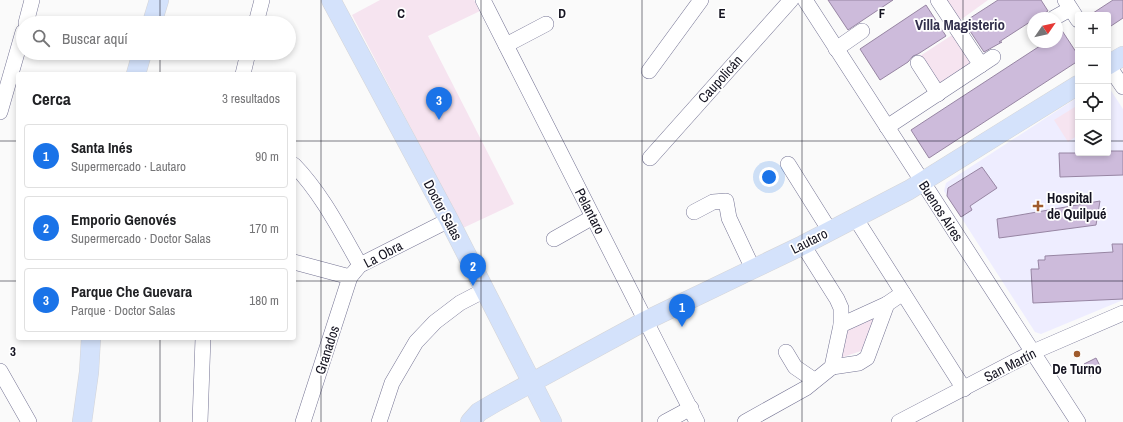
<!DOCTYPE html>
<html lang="es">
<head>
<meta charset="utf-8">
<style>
  :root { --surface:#fff; --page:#f6f6f6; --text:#202124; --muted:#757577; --line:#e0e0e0; --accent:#1a73e8 }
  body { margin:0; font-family:"Archivo Narrow",sans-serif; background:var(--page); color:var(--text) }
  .controls { position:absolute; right:12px; top:12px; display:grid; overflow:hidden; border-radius:4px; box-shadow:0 2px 6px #0003 }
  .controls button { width:36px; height:36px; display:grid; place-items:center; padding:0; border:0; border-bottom:1px solid var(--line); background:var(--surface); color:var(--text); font:20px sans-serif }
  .compass { position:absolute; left:1027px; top:12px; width:36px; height:36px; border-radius:50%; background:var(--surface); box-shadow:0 2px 6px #0003; rotate:56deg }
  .you { position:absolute; left:769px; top:177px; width:14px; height:14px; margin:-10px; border:3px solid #fff; border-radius:50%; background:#1a73e8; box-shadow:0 0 0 6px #1a73e833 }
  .badge { display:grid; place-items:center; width:26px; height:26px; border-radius:50%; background:var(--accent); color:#fff; font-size:13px; font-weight:700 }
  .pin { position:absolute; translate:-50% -33px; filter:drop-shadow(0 1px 2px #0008) }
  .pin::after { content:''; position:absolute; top:21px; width:14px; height:12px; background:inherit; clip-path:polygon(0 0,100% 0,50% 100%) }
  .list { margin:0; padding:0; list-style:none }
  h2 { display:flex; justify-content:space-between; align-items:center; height:52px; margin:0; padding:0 16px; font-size:17px }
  h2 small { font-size:13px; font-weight:400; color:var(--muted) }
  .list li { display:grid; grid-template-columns:26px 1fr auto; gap:12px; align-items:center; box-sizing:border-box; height:64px; margin:0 8px 8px; padding:0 8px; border:1px solid var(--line); border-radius:4px }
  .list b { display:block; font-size:15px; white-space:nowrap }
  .list p { margin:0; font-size:13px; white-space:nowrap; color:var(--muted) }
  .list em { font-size:13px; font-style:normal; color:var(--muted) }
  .icon { flex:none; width:22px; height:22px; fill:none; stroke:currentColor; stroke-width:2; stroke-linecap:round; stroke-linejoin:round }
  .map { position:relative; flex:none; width:1123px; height:422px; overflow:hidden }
  .search { position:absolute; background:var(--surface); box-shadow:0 2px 6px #0003; left:16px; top:16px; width:280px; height:44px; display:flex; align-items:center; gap:10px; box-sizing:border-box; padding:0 14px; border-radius:22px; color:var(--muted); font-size:15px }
  .panel { position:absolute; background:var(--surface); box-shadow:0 2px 6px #0003; left:16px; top:72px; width:280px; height:268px; border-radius:4px }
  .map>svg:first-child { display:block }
</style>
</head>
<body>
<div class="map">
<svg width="1123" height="422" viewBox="0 0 1123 422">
  <rect width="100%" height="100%" fill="#fafafa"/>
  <polygon fill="#eeedff" points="1108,86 1123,109 1123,300 1041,334 1035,332 944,191 946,183 1078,97 1078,153 1108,153"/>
  <g fill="#f6e4f0">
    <polygon points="380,0 474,0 480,11 428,36 514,204 463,228 352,15"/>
    <polygon points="945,0 988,0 959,21"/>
    <polygon points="952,35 972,65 938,88 917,58"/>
    <polygon points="1078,105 1078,135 1068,142 1054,120"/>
    <polygon points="878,315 861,351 840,358 845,330"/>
  </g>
  <g fill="#cdbbdb" stroke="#9785a3">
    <polygon points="828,0 893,0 848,30"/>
    <polygon points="998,0 1041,0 1048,11 1037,18 1033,18 1033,20 999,42 1002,42 984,52 964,22"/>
    <polygon points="1113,0 1123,0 1123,18 1108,28 1108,15 1090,15"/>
    <polygon points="926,5 946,36 918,54 913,56 908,62 880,80 860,49"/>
    <polygon points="1057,26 1059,26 1078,55 1078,61 929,158 911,130 1046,42 1057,42"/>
    <polygon points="1108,151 1123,151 1123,175 1060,177 1059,153 1108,153"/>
    <polygon points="982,167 997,188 970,206 972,210 961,217 947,196 948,188"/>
    <polygon points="1100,201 1096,225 999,238 997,219"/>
    <polygon points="1112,244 1123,244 1123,299 1033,303 1031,269 1039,269 1038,260 1045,260 1045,256 1113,252"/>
    <polygon points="1096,358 1102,370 1090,376 1084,364"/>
  </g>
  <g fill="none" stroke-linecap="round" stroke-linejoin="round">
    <g stroke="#757494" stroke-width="16">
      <g id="minor">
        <polyline points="483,0 697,422"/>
        <polyline points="805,0 1078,422"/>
        <polyline points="938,0 981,65"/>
        <polyline points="1065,0 1078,20"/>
        <polyline points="1054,18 1070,9"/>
        <polyline points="26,23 32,0"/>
        <polyline points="256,23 262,0"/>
        <polyline points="506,45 546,24"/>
        <polyline points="836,49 862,31"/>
        <polyline points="918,63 938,94"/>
        <polyline points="1108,65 1123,87"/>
        <polyline points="649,71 701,0"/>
        <polyline points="243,74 248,53"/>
        <polyline points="0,112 23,32"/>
        <polyline points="887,127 993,57"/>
        <polyline points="650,158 791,0"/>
        <polyline points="788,164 830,231"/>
        <path d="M294,165c28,29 46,65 66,100"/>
        <polyline points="694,212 713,202 726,201 729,218 753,269"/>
        <polyline points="856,219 964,389"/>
        <polyline points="554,239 593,217"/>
        <polyline points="294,262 350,277 360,265 449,220"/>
        <polyline points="841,325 887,304"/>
        <polyline points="786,352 795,367 814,380"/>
        <polyline points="832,367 859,363 867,358 887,304 903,293"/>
        <polyline points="0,371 29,422"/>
        <polyline points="200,422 203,338"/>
        <polyline points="303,422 350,277"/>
        <polyline points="379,422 392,383 416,342 435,322 460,303 485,290"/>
        <polyline points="665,422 691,408"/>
        <polyline points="745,422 806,388 832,367 841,325 841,308 837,299 803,245"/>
        <polyline points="899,422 1033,352 1123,313"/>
      </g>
    </g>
    <g stroke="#d5d5d7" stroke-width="20">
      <g id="major">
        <polyline points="331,0 449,220 552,422"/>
        <polyline points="152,23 159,0"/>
        <polyline points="1108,65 1123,56"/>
        <polyline points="136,74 142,53"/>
        <polyline points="82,422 89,372 91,338"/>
        <polyline points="470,422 479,412 496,402 645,321 803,245 909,190 1078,85"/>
      </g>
    </g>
    <use href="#minor" stroke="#fff" stroke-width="15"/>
    <use href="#major" stroke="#d4e2fb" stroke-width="19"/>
  </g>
  <path fill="none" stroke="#141320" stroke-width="1" stroke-opacity="0.55" d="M160,0v23M321,0v422M481,0v422M642,0v422M802,0v422M963,0v422M160,53v21M0,141h18M294,141h784M1108,141h15M0,281h18M294,281h829M160,338v84"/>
  <g fill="#9f5b2d" stroke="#fff" stroke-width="1.5">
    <path d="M1036 200h4v4h4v4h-4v4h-4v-4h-4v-4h4z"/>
    <circle cx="1077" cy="354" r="4"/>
  </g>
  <g text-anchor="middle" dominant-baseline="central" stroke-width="3.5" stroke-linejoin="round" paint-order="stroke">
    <g font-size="14" fill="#141320" stroke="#fff">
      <text transform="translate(720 79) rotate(-48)">Caupolicán</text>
      <text transform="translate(443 210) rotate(62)">Doctor Salas</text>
      <text transform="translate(590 211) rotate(63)">Pelantaro</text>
      <text transform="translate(941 211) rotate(57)">Buenos Aires</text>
      <text transform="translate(809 241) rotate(-27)">Lautaro</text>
      <text transform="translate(383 254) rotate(-28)">La Obra</text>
      <text transform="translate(327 350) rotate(-72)">Granados</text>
      <text transform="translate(1010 365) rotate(-27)">San Martín</text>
    </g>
    <g font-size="14" font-weight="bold" fill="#141320" stroke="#fff" text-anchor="start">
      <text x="1047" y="198">Hospital<tspan x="1047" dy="16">de Quilpué</tspan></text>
      <text x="1077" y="369" text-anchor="middle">De Turno</text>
    </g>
    <g font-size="15" font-weight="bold" fill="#312f4b" stroke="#fff">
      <text x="960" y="24">Villa Magisterio</text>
    </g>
  </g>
  <g font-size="13" text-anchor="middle" font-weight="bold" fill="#141320" stroke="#fff" stroke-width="3.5" stroke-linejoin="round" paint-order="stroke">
    <text x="401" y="18">C</text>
    <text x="562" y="18">D</text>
    <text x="722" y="18">E</text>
    <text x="882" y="18">F</text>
    <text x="13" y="356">3</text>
  </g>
</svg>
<div class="controls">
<button>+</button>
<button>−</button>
<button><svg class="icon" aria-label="locate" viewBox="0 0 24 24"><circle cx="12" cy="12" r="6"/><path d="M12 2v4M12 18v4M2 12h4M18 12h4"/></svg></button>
<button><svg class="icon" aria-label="layers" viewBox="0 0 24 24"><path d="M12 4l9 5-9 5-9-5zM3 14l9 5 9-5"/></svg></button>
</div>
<svg class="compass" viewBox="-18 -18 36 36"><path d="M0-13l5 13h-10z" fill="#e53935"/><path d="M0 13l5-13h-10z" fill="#757577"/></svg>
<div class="you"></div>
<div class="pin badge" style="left:682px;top:327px">1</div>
<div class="pin badge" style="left:473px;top:286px">2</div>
<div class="pin badge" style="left:439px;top:120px">3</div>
<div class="search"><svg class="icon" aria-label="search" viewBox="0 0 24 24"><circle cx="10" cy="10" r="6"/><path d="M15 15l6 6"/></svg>Buscar aquí</div>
<section class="panel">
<h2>Cerca<small>3 resultados</small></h2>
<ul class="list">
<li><span class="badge">1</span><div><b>Santa Inés</b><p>Supermercado · Lautaro</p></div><em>90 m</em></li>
<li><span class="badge">2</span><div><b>Emporio Genovés</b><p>Supermercado · Doctor Salas</p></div><em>170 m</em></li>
<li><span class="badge">3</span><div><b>Parque Che Guevara</b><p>Parque · Doctor Salas</p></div><em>180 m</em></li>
</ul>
</section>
</div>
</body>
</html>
